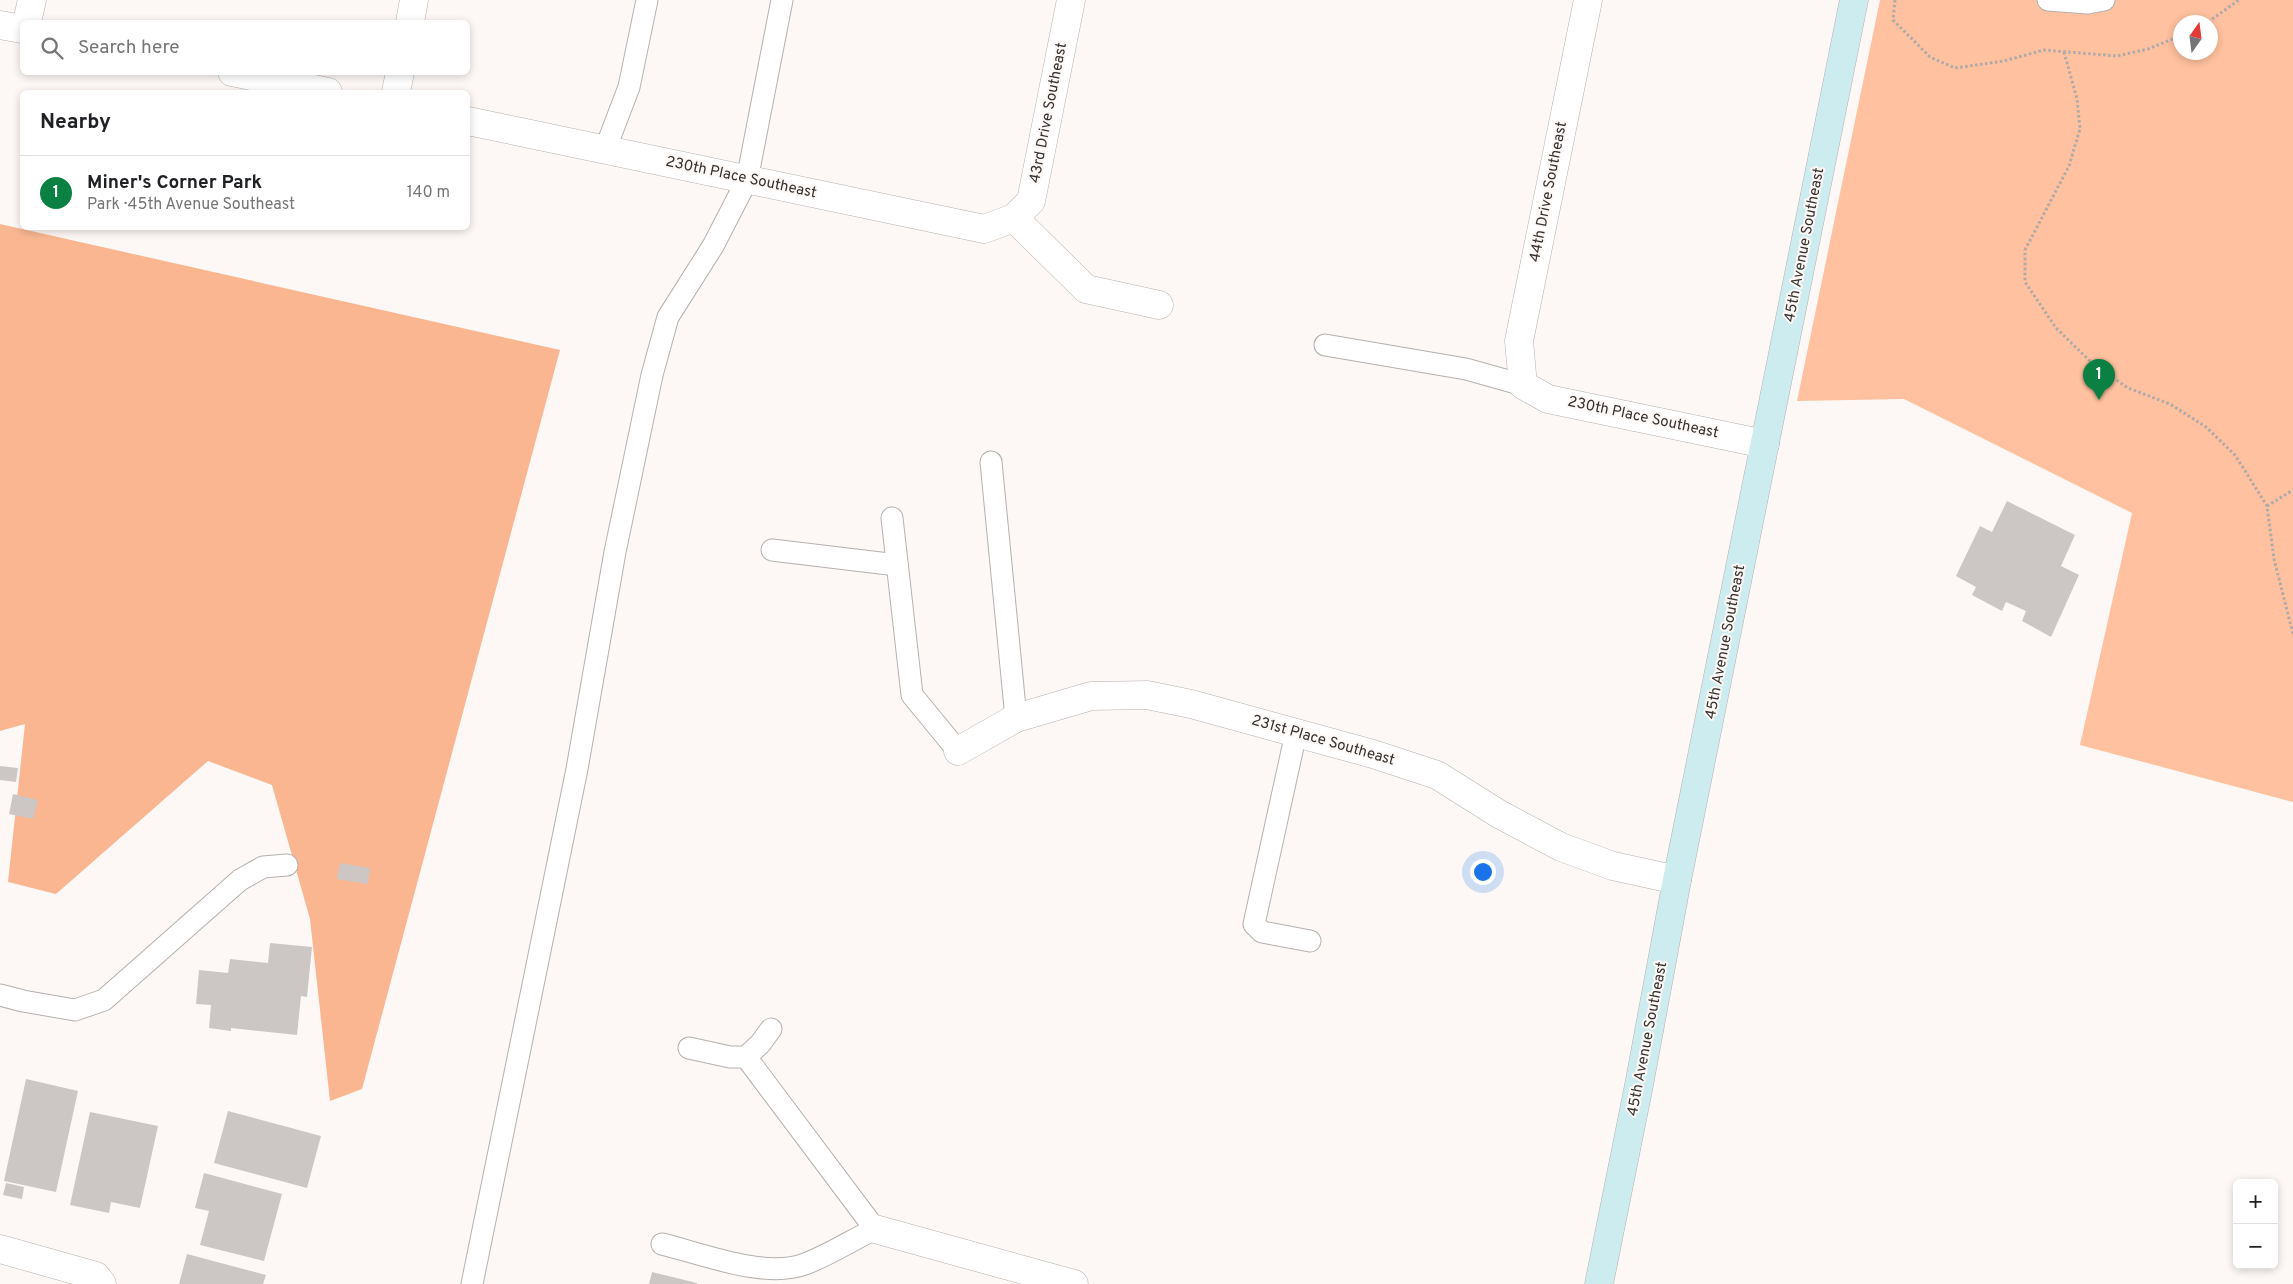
<!DOCTYPE html>
<html lang="en">
<head>
<meta charset="utf-8">
<style>
  :root { --surface:#fff; --page:#f2f2f2; --text:#202124; --muted:#757577; --line:#e0e0e0; --accent:#0b8043 }
  body { margin:0; font-family:Overpass,sans-serif; background:var(--page); color:var(--text) }
  .controls { position:absolute; right:15px; bottom:15px; display:grid; overflow:hidden; border-radius:8px; box-shadow:0 2px 8px #0003 }
  .controls button { width:45px; height:45px; display:grid; place-items:center; padding:0; border:0; border-bottom:1px solid var(--line); background:var(--surface); color:var(--text); font:25px sans-serif }
  .compass { position:absolute; left:2173px; top:15px; width:45px; height:45px; border-radius:50%; background:var(--surface); box-shadow:0 2px 8px #0003; rotate:14deg }
  .you { position:absolute; left:1482px; top:871px; width:18px; height:18px; margin:-12px; border:4px solid #fff; border-radius:50%; background:#1a73e8; box-shadow:0 0 0 8px #1a73e833 }
  .badge { display:grid; place-items:center; width:32px; height:32px; border-radius:50%; background:var(--accent); color:#fff; font-size:16px; font-weight:700 }
  .pin { position:absolute; translate:-50% -41px; filter:drop-shadow(0 1px 2px #0008) }
  .pin::after { content:''; position:absolute; top:26px; width:18px; height:15px; background:inherit; clip-path:polygon(0 0,100% 0,50% 100%) }
  .list { margin:0; padding:0; list-style:none }
  h2 { display:flex; justify-content:space-between; align-items:center; height:65px; margin:0; padding:0 20px; font-size:21px }
  h2 small { font-size:16px; font-weight:400; color:var(--muted) }
  .list li { display:grid; grid-template-columns:32px 1fr auto; gap:15px; align-items:center; box-sizing:border-box; height:75px; padding:0 20px; border-top:1px solid var(--line) }
  .list b { display:block; font-size:19px; white-space:nowrap }
  .list p { margin:0; font-size:16px; white-space:nowrap; color:var(--muted) }
  .list em { font-size:16px; font-style:normal; color:var(--muted) }
  .icon { flex:none; width:28px; height:28px; fill:none; stroke:currentColor; stroke-width:2; stroke-linecap:round; stroke-linejoin:round }
  .map { position:relative; flex:none; width:2293px; height:1284px; overflow:hidden }
  .search { position:absolute; background:var(--surface); box-shadow:0 2px 8px #0003; left:20px; top:20px; width:450px; height:55px; display:flex; align-items:center; gap:12px; box-sizing:border-box; padding:0 18px; border-radius:8px; color:var(--muted); font-size:19px }
  .panel { position:absolute; background:var(--surface); box-shadow:0 2px 8px #0003; left:20px; top:90px; width:450px; height:140px; border-radius:8px }
  .map>svg:first-child { display:block }
</style>
</head>
<body>
<div class="map">
<svg width="2293" height="1284" viewBox="0 0 2293 1284">
  <rect width="100%" height="100%" fill="#fdf8f5"/>
  <path fill="#ffc19f" fill-rule="evenodd" d="M1880,0h413v802l-213,-57 52,-232 -228,-114 -107,2zM2180,22h30v30h-30z"/>
  <polygon fill="#f9b691" points="0,224 560,350 362,1089 330,1101 310,919 272,785 208,761 56,894 8,882 25,724 0,731"/>
  <g fill="#ccc7c5">
    <polygon points="2007,501 2075,535 2061,566 2079,575 2051,637 2022,621 2026,611 2006,602 2002,611 1972,595 1976,587 1956,576 1980,526 1992,532"/>
    <polygon points="0,766 18,768 16,782 0,780"/>
    <polygon points="13,794 38,800 33,819 9,814"/>
    <polygon points="340,863 370,868 368,884 337,879"/>
    <polygon points="270,943 312,947 307,997 301,996 297,1035 231,1028 231,1031 209,1028 211,1005 196,1004 199,970 228,973 230,959 268,963"/>
    <polygon points="26,1079 78,1091 56,1192 4,1181"/>
    <polygon points="228,1111 321,1136 307,1188 214,1163"/>
    <polygon points="90,1112 158,1126 140,1208 111,1202 109,1213 70,1205"/>
    <polygon points="204,1173 282,1194 264,1261 200,1245 209,1211 195,1208"/>
    <polygon points="6,1183 24,1187 22,1199 3,1195"/>
    <polygon points="187,1254 266,1275 263,1284 179,1284"/>
    <polygon points="652,1272 697,1283 697,1284 649,1284"/>
  </g>
  <g fill="none" stroke-linecap="round" stroke-linejoin="round">
    <g stroke="#b5b0ae" stroke-width="23">
      <g id="lane">
        <polyline points="2048,0 2088,3 2104,0"/>
        <polyline points="605,150 629,87 647,0"/>
        <polyline points="1325,345 1466,369 1523,385"/>
        <polyline points="991,462 1016,718"/>
        <polyline points="892,518 912,695 958,751"/>
        <polyline points="772,550 897,565"/>
        <polyline points="1296,733 1254,924 1262,932 1310,941"/>
        <polyline points="0,995 23,1001 75,1010 104,1000 240,880 263,867 287,865"/>
        <polyline points="689,1048 730,1057 746,1057 760,1044 771,1029"/>
        <path d="M662,1244c41,10 103,35 143,20 24,-9 47,-24 70,-35l-129,-172"/>
        <polyline points="472,1284 577,769 615,552 652,375 668,317 713,246 747,180 782,0"/>
      </g>
    </g>
    <g stroke="#b5b0ae" stroke-width="29">
      <g id="street">
        <polyline points="1588,0 1519,341 1523,385 1548,399 1765,444"/>
        <polyline points="27,22 32,0"/>
        <polyline points="410,22 414,0"/>
        <polyline points="0,25 22,29"/>
        <polyline points="232,72 328,92"/>
        <polyline points="396,92 400,72"/>
        <polyline points="468,121 984,229 1014,218 1031,201 1071,0"/>
        <polyline points="1014,218 1086,289 1159,305"/>
        <polyline points="958,751 1016,718 1091,696 1147,695 1191,704 1373,754 1437,775 1499,814 1561,847 1613,866 1677,880"/>
        <polyline points="875,1229 1074,1284"/>
        <polyline points="0,1249 96,1276 102,1284"/>
      </g>
    </g>
    <g stroke="#b5b0ae" stroke-width="29">
      <polyline id="secondary" points="1599,1284 1639,1085 1677,880 1854,0"/>
    </g>
    <g stroke="#adaaa8" stroke-width="3" stroke-dasharray="2.5 2.5" stroke-linecap="butt">
      <polyline points="1895,0 1893,20 1930,57 1955,68 2004,61 2044,50 2117,56 2148,49 2180,36"/>
      <polyline points="2208,22 2239,0"/>
      <polyline points="2064,52 2077,99 2080,129 2069,166 2025,250 2025,282 2056,328 2093,364 2128,388 2170,404 2206,427 2235,455 2267,506 2274,559 2293,634"/>
      <polyline points="2267,506 2293,490"/>
    </g>
    <use href="#lane" stroke="#fff" stroke-width="21"/>
    <use href="#street" stroke="#fff" stroke-width="28"/>
    <use href="#secondary" stroke="#cdecf0" stroke-width="28"/>
  </g>
  <g text-anchor="middle" dominant-baseline="central" stroke-width="4" stroke-linejoin="round" paint-order="stroke">
    <g font-size="15" fill="#333231" stroke="#fdf8f5">
      <text transform="translate(1049 113) rotate(-79)">43rd Drive Southeast</text>
      <text transform="translate(741 178) rotate(12)">230th Place Southeast</text>
      <text transform="translate(1549 192) rotate(-79)">44th Drive Southeast</text>
      <text transform="translate(1805 245) rotate(-79)">45th Avenue Southeast</text>
      <text transform="translate(1643 418) rotate(12)">230th Place Southeast</text>
      <text transform="translate(1726 642) rotate(-79)">45th Avenue Southeast</text>
      <text transform="translate(1323 741) rotate(16)">231st Place Southeast</text>
      <text transform="translate(1648 1039) rotate(-79)">45th Avenue Southeast</text>
    </g>
  </g>
</svg>
<div class="controls">
<button>+</button>
<button>−</button>
</div>
<svg class="compass" viewBox="-18 -18 36 36"><path d="M0-13l5 13h-10z" fill="#e53935"/><path d="M0 13l5-13h-10z" fill="#757577"/></svg>
<div class="you"></div>
<div class="pin badge" style="left:2099px;top:400px">1</div>
<div class="search"><svg class="icon" aria-label="search" viewBox="0 0 24 24"><circle cx="10" cy="10" r="6"/><path d="M15 15l6 6"/></svg>Search here</div>
<section class="panel">
<h2>Nearby<small></small></h2>
<ul class="list">
<li><span class="badge">1</span><div><b>Miner's Corner Park</b><p>Park · 45th Avenue Southeast</p></div><em>140 m</em></li>
</ul>
</section>
</div>
</body>
</html>
